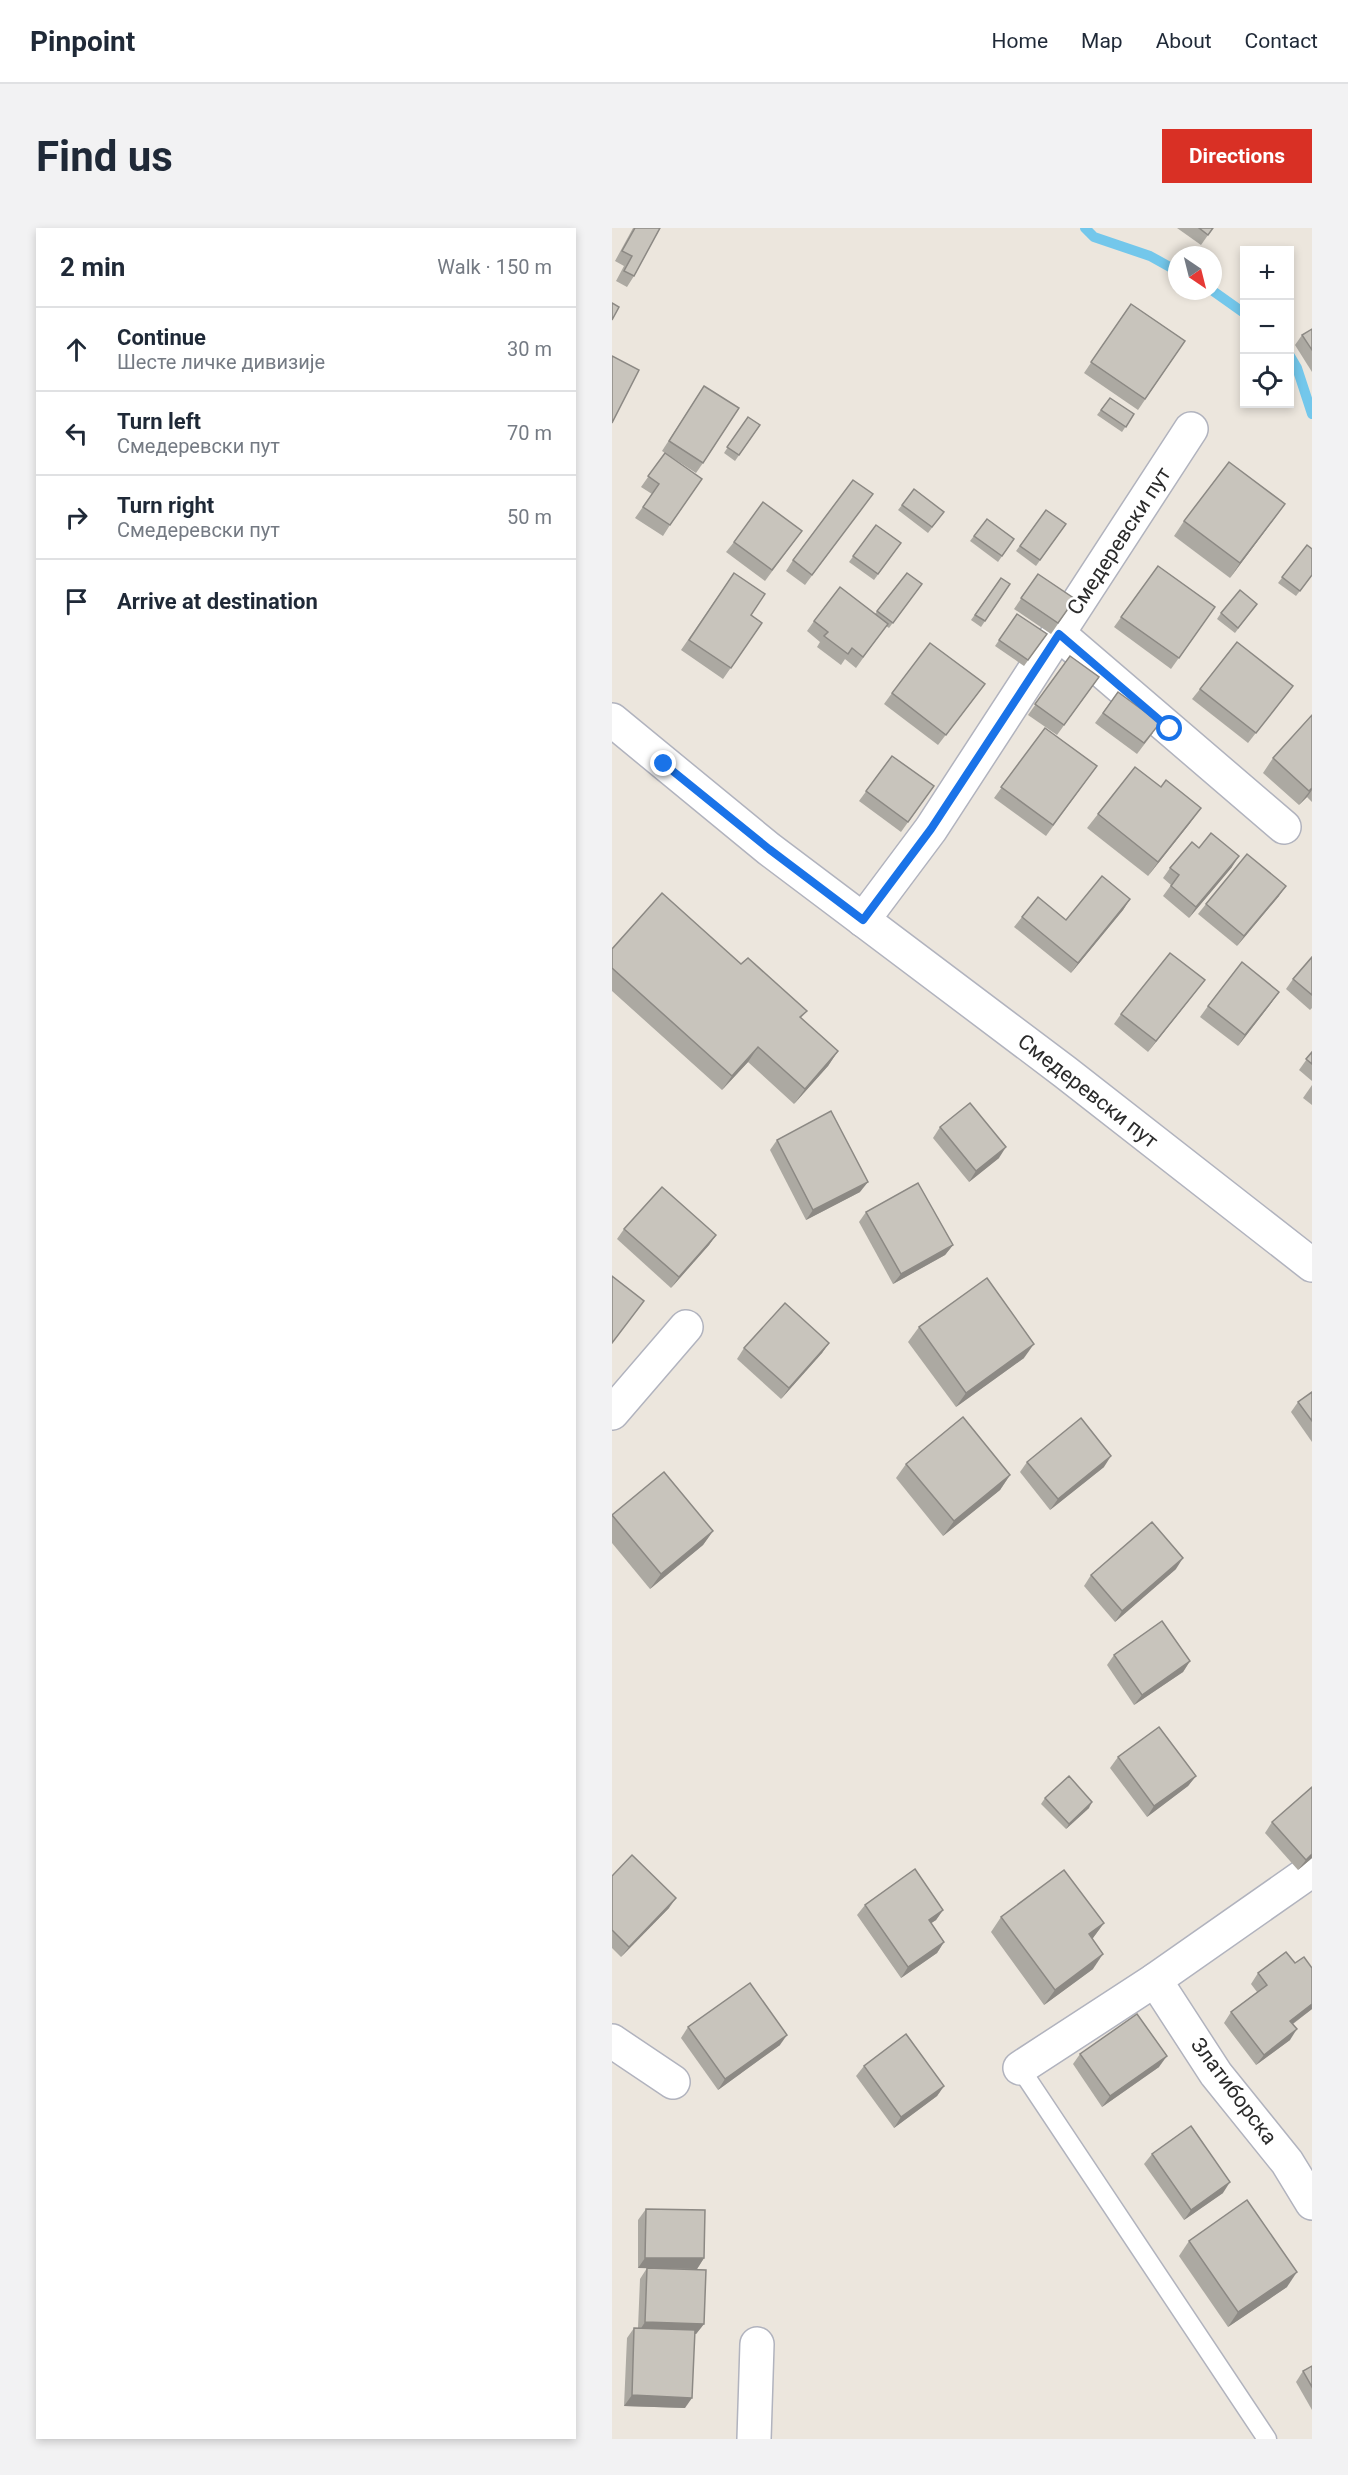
<!DOCTYPE html>
<html lang="en">
<head>
<meta charset="utf-8">
<style>
  :root { --surface:#fff; --page:#f2f2f3; --text:#1f2937; --muted:#747a83; --line:#e0e1e3; --accent:#d93025 }
  body { margin:0; font-family:Roboto,sans-serif; background:var(--page); color:var(--text) }
  .controls { position:absolute; right:18px; top:18px; display:grid; overflow:hidden; border-radius:0px; box-shadow:0 3px 9px #0003 }
  .controls button { width:54px; height:54px; display:grid; place-items:center; padding:0; border:0; border-bottom:2px solid var(--line); background:var(--surface); color:var(--text); font:30px sans-serif }
  .compass { position:absolute; left:556px; top:18px; width:54px; height:54px; border-radius:50%; background:var(--surface); box-shadow:0 3px 9px #0003; rotate:145deg }
  .stop { position:absolute; width:18px; height:18px; margin:-14px; border:4px solid #1a73e8; border-radius:50%; background:#fff }
  .stop.end { background:#1a73e8; border-color:#fff; box-shadow:0 2px 6px #0008 }
  .list { margin:0; padding:0; list-style:none }
  h2 { display:flex; justify-content:space-between; align-items:center; height:78px; margin:0; padding:0 24px; font-size:26px }
  h2 small { font-size:20px; font-weight:400; color:var(--muted) }
  .list li { display:grid; grid-template-columns:39px 1fr auto; gap:18px; align-items:center; box-sizing:border-box; height:84px; padding:0 24px; border-top:2px solid var(--line) }
  .list b { display:block; font-size:22px; white-space:nowrap }
  .list p { margin:0; font-size:20px; white-space:nowrap; color:var(--muted) }
  .list em { font-size:20px; font-style:normal; color:var(--muted) }
  .icon { flex:none; width:33px; height:33px; fill:none; stroke:currentColor; stroke-width:2; stroke-linecap:round; stroke-linejoin:round }
  .map { position:relative; flex:none; width:700px; height:2211px; overflow:hidden; border-radius:0px }
  header { display:flex; align-items:center; gap:36px; box-sizing:border-box; height:84px; padding:0 30px; background:var(--surface); border-bottom:2px solid var(--line) }
  header strong { font-size:28px }
  nav { display:flex; gap:33px; margin-inline-start:auto; font-size:21px }
  .intro { display:flex; align-items:center; justify-content:space-between; box-sizing:border-box; height:144px; padding:0 36px }
  h1 { margin:0; font-size:42px }
  .button { padding:15px 27px; border-radius:0px; background:var(--accent); color:#fff; font-size:21px; font-weight:700 }
  main { display:flex; gap:36px; padding:0 36px }
  aside { flex:1; background:var(--surface); border-radius:0px; box-shadow:0 3px 9px #0003 }
  .map>svg:first-child { display:block }
</style>
</head>
<body>
<header>
<strong>Pinpoint</strong>
<nav><a>Home</a><a>Map</a><a>About</a><a>Contact</a></nav>
</header>
<div class="intro"><h1>Find us</h1><a class="button">Directions</a></div>
<main>
<aside>
<h2>2 min<small>Walk · 150 m</small></h2>
<ul class="list">
<li><svg class="icon" aria-label="ahead" viewBox="0 0 24 24"><path d="M12 20V5M6 11l6-6 6 6"/></svg><div><b>Continue</b><p>Шесте личке дивизије</p></div><em>30 m</em></li>
<li><svg class="icon" aria-label="left" viewBox="0 0 24 24"><path d="M17 20v-9H6M10 6l-5 5 5 5"/></svg><div><b>Turn left</b><p>Смедеревски пут</p></div><em>70 m</em></li>
<li><svg class="icon" aria-label="right" viewBox="0 0 24 24"><path d="M7 20v-9h11M14 6l5 5-5 5"/></svg><div><b>Turn right</b><p>Смедеревски пут</p></div><em>50 m</em></li>
<li><svg class="icon" aria-label="arrive" viewBox="0 0 24 24"><path d="M6 21V4h12l-3 4 3 4H6"/></svg><div><b>Arrive at destination</b></div></li>
</ul>
</aside>
<div class="map">
<svg width="700" height="2211" viewBox="0 0 700 2211">
  <rect width="100%" height="100%" fill="#ece6dd"/>
  <g fill="none" stroke-linecap="round" stroke-linejoin="round">
    <g stroke="#73c7eb" stroke-width="10">
      <polyline points="473,0 482,9 538,28 565,43"/>
      <polyline points="601,63 632,85"/>
      <polyline points="678,128 685,140 700,186"/>
    </g>
    <g stroke="#b1b3be" stroke-width="21">
      <polyline id="lane" points="408,1840 655,2211"/>
    </g>
    <g stroke="#b1b3be" stroke-width="36">
      <g id="street">
        <polyline points="447,406 672,599"/>
        <polyline points="251,692 319,601 579,201"/>
        <polyline points="0,1185 74,1099"/>
        <polyline points="543,1752 604,1846 675,1934 700,1975"/>
        <polyline points="0,1813 61,1854"/>
        <polyline points="408,1840 543,1752 700,1642"/>
        <polyline points="142,2211 145,2116"/>
      </g>
    </g>
    <g stroke="#b1b3be" stroke-width="36">
      <polyline id="secondary" points="0,492 157,621 453,844 700,1037"/>
    </g>
    <use href="#lane" stroke="#fff" stroke-width="18"/>
    <use href="#street" stroke="#fff" stroke-width="33"/>
    <use href="#secondary" stroke="#fff" stroke-width="33"/>
  </g>
  <g fill="#aca9a2">
    <polygon points="21,0 48,0 22,48 15,59 4,53 12,38 3,33"/>
    <polygon points="565,0 601,0 589,17"/>
    <polygon points="519,76 573,113 526,182 472,145"/>
    <polygon points="700,101 700,144 683,117 690,107"/>
    <polygon points="92,158 91,235 84,245 50,223"/>
    <polygon points="498,170 522,186 510,204 485,187"/>
    <polygon points="136,189 148,197 123,233 112,225"/>
    <polygon points="53,225 58,297 51,308 23,290 40,266 29,259"/>
    <polygon points="253,276 193,357 174,343 181,332"/>
    <polygon points="673,276 618,350 562,308 572,293"/>
    <polygon points="290,277 332,284 316,305 286,282"/>
    <polygon points="434,282 454,296 424,338 404,323"/>
    <polygon points="375,291 402,311 386,334 358,313"/>
    <polygon points="264,297 289,315 262,352 237,334"/>
    <polygon points="190,303 153,353 114,324 122,314"/>
    <polygon points="695,317 700,347 684,368 666,355"/>
    <polygon points="546,338 603,379 559,441 502,399"/>
    <polygon points="122,345 139,387 150,395 111,451 69,422"/>
    <polygon points="295,345 310,356 277,400 274,398 244,440 233,431 229,437 205,419 208,414 195,403 202,393 263,386"/>
    <polygon points="426,346 463,371 439,406 402,381"/>
    <polygon points="389,350 398,356 369,399 359,392"/>
    <polygon points="645,376 623,405 605,391 609,385"/>
    <polygon points="405,386 435,406 412,438 383,418"/>
    <polygon points="458,428 487,449 445,507 416,487"/>
    <polygon points="373,456 326,517 272,476 280,465"/>
    <polygon points="681,458 636,515 580,471 588,461"/>
    <polygon points="506,464 541,505 525,526 483,495"/>
    <polygon points="700,487 700,574 695,569 687,577 651,545 661,530"/>
    <polygon points="433,500 485,538 434,608 382,570"/>
    <polygon points="280,528 322,558 289,604 247,573"/>
    <polygon points="486,586 578,595 536,648 475,600"/>
    <polygon points="587,620 620,639 577,690 551,668 559,657 551,650 558,640"/>
    <polygon points="667,668 625,718 586,686 594,676"/>
    <polygon points="518,671 511,682 459,745 402,699 410,689 454,692"/>
    <polygon points="0,721 129,736 195,783 189,790 226,823 216,838 182,876 136,834 110,862 0,763"/>
    <polygon points="700,729 700,780 698,782 674,761 681,751"/>
    <polygon points="585,762 536,824 502,796 509,786"/>
    <polygon points="660,774 626,818 588,789 596,778"/>
    <polygon points="700,824 700,853 687,842"/>
    <polygon points="700,857 700,877 691,870"/>
    <polygon points="328,899 387,930 357,954 321,910"/>
    <polygon points="165,912 248,964 194,992 158,922"/>
    <polygon points="254,984 341,1017 333,1027 281,1056 247,994"/>
    <polygon points="12,1001 104,1007 97,1017 59,1060 5,1011"/>
    <polygon points="307,1099 412,1130 344,1179 296,1114"/>
    <polygon points="217,1115 210,1125 169,1171 125,1131 132,1120"/>
    <polygon points="700,1164 700,1214 679,1184 686,1174"/>
    <polygon points="415,1234 492,1239 438,1282 408,1244"/>
    <polygon points="294,1236 398,1247 388,1262 331,1308 284,1250"/>
    <polygon points="0,1287 101,1303 91,1317 38,1361 0,1315"/>
    <polygon points="564,1341 503,1394 472,1358 479,1347"/>
    <polygon points="502,1427 578,1433 571,1444 522,1477 495,1437"/>
    <polygon points="506,1529 584,1548 576,1558 535,1589 498,1540"/>
    <polygon points="700,1559 700,1630 686,1642 653,1605 660,1594"/>
    <polygon points="433,1570 477,1580 454,1601 429,1576"/>
    <polygon points="0,1648 57,1680 9,1729 0,1720"/>
    <polygon points="253,1677 331,1682 324,1692 319,1695 332,1714 325,1725 289,1750 245,1687"/>
    <polygon points="389,1689 492,1695 480,1711 481,1741 432,1777 379,1704"/>
    <polygon points="683,1735 700,1740 700,1781 681,1796 678,1812 644,1837 612,1795 619,1784 645,1764 639,1756 646,1745"/>
    <polygon points="76,1799 168,1817 106,1862 69,1810"/>
    <polygon points="468,1826 547,1839 490,1879 461,1836"/>
    <polygon points="252,1838 332,1858 325,1868 282,1900 244,1848"/>
    <polygon points="540,1926 611,1965 572,1992 532,1936"/>
    <polygon points="34,1981 92,2030 85,2041 26,2040 26,1992"/>
    <polygon points="577,2013 675,2059 616,2099 567,2028"/>
    <polygon points="35,2040 92,2096 84,2106 83,2106 73,2180 12,2178 15,2110 22,2100 26,2100 28,2051"/>
    <polygon points="700,2138 700,2182 684,2154 691,2143"/>
  </g>
  <g fill="#8c8984">
    <polygon points="673,276 662,291 618,350 628,335"/>
    <polygon points="700,560 700,562 695,569 687,577"/>
    <polygon points="589,580 578,595 536,648 546,634"/>
    <polygon points="627,628 620,639 577,690 584,679"/>
    <polygon points="674,658 667,668 625,718 632,708"/>
    <polygon points="518,671 511,682 459,745 466,735"/>
    <polygon points="593,752 585,762 536,824 544,813"/>
    <polygon points="667,764 660,774 626,818 633,807"/>
    <polygon points="146,819 136,834 110,862 120,848"/>
    <polygon points="226,823 216,838 182,876 193,861"/>
    <polygon points="394,919 387,930 357,954 364,943"/>
    <polygon points="256,954 248,964 194,992 201,982"/>
    <polygon points="104,1007 97,1017 59,1060 67,1049"/>
    <polygon points="341,1017 333,1027 281,1056 289,1046"/>
    <polygon points="217,1115 210,1125 169,1171 177,1160"/>
    <polygon points="422,1116 412,1130 344,1179 354,1165"/>
    <polygon points="499,1228 492,1239 438,1282 446,1271"/>
    <polygon points="398,1247 388,1262 331,1308 342,1293"/>
    <polygon points="101,1303 91,1317 38,1361 49,1346"/>
    <polygon points="571,1330 564,1341 503,1394 510,1383"/>
    <polygon points="578,1433 571,1444 522,1477 530,1467"/>
    <polygon points="584,1548 576,1558 535,1589 542,1578"/>
    <polygon points="480,1574 477,1580 454,1601 457,1596"/>
    <polygon points="700,1626 700,1630 686,1642 694,1632"/>
    <polygon points="64,1670 57,1680 9,1729 17,1719"/>
    <polygon points="331,1682 324,1692 309,1702 317,1692"/>
    <polygon points="492,1695 481,1710 466,1720 477,1706"/>
    <polygon points="332,1714 325,1725 289,1750 296,1739"/>
    <polygon points="491,1726 481,1741 432,1777 443,1762"/>
    <polygon points="700,1776 700,1781 671,1803 678,1793"/>
    <polygon points="685,1801 678,1812 644,1837 652,1827"/>
    <polygon points="175,1807 168,1817 106,1862 113,1851"/>
    <polygon points="555,1828 547,1839 490,1879 498,1868"/>
    <polygon points="332,1858 325,1868 282,1900 289,1889"/>
    <polygon points="618,1954 611,1965 572,1992 579,1982"/>
    <polygon points="33,2030 92,2030 85,2041 26,2040"/>
    <polygon points="685,2044 675,2059 616,2099 626,2084"/>
    <polygon points="33,2094 92,2096 84,2106 26,2105"/>
    <polygon points="20,2167 80,2170 73,2180 12,2178"/>
  </g>
  <g fill="#c8c4bc" stroke="#8c8984" stroke-width="1.5">
    <polygon points="23,0 48,0 22,48 12,43 20,28 10,23"/>
    <polygon points="587,0 601,0 596,7"/>
    <polygon points="0,75 7,79 0,92"/>
    <polygon points="519,76 573,113 533,171 479,134"/>
    <polygon points="700,101 700,122 690,107"/>
    <polygon points="0,128 27,142 0,195"/>
    <polygon points="92,158 127,180 91,235 57,213"/>
    <polygon points="498,170 522,186 514,199 489,182"/>
    <polygon points="136,189 148,197 127,227 115,219"/>
    <polygon points="53,225 90,251 58,297 31,279 47,256 36,248"/>
    <polygon points="617,234 673,276 628,335 572,293"/>
    <polygon points="241,252 261,266 200,347 181,332"/>
    <polygon points="302,261 332,284 320,299 290,277"/>
    <polygon points="151,274 190,303 160,342 122,314"/>
    <polygon points="434,282 454,296 428,332 408,318"/>
    <polygon points="375,291 402,311 390,328 362,308"/>
    <polygon points="264,297 289,315 266,346 241,328"/>
    <polygon points="695,317 700,321 700,347 688,363 670,349"/>
    <polygon points="546,338 603,379 567,430 509,389"/>
    <polygon points="122,345 153,366 139,387 150,395 119,440 77,412"/>
    <polygon points="295,345 310,356 281,395 265,383"/>
    <polygon points="426,346 463,371 446,395 409,370"/>
    <polygon points="389,350 398,356 373,393 363,387"/>
    <polygon points="228,359 276,396 251,429 240,420 236,426 212,408 216,404 202,393"/>
    <polygon points="628,362 645,376 626,400 609,385"/>
    <polygon points="405,386 435,406 416,432 387,412"/>
    <polygon points="625,414 681,458 644,505 588,461"/>
    <polygon points="318,415 373,456 334,507 280,465"/>
    <polygon points="458,428 487,449 452,497 423,476"/>
    <polygon points="506,464 548,495 532,515 491,485"/>
    <polygon points="700,487 700,560 697,563 661,530"/>
    <polygon points="433,500 485,538 441,597 389,559"/>
    <polygon points="280,528 322,558 296,594 254,563"/>
    <polygon points="523,539 549,559 554,552 589,580 546,634 486,586"/>
    <polygon points="599,605 627,628 584,679 559,658 567,647 558,640 580,614 587,620"/>
    <polygon points="635,626 674,658 632,708 594,676"/>
    <polygon points="490,648 518,671 466,735 410,689 426,669 454,692"/>
    <polygon points="50,665 129,736 136,730 195,783 188,789 226,823 193,861 146,819 120,848 0,740 0,721"/>
    <polygon points="558,725 593,752 544,813 509,786"/>
    <polygon points="700,729 700,767 681,751"/>
    <polygon points="630,734 667,764 633,807 596,778"/>
    <polygon points="700,824 700,836 694,831"/>
    <polygon points="358,875 394,919 364,943 328,899"/>
    <polygon points="219,883 256,954 201,982 165,912"/>
    <polygon points="306,955 341,1017 289,1046 254,984"/>
    <polygon points="50,959 104,1007 67,1049 12,1001"/>
    <polygon points="0,1048 32,1073 0,1115"/>
    <polygon points="375,1050 422,1116 354,1165 307,1099"/>
    <polygon points="173,1075 217,1115 177,1160 132,1120"/>
    <polygon points="700,1164 700,1193 686,1174"/>
    <polygon points="351,1189 398,1247 342,1293 294,1236"/>
    <polygon points="469,1190 499,1228 446,1271 415,1234"/>
    <polygon points="52,1244 101,1303 49,1346 0,1287"/>
    <polygon points="540,1294 571,1330 510,1383 479,1347"/>
    <polygon points="550,1393 578,1433 530,1467 502,1427"/>
    <polygon points="547,1499 584,1548 542,1578 506,1529"/>
    <polygon points="457,1548 480,1574 457,1596 433,1570"/>
    <polygon points="700,1559 700,1626 694,1632 660,1594"/>
    <polygon points="20,1627 64,1670 17,1719 0,1702 0,1648"/>
    <polygon points="303,1641 331,1682 317,1692 332,1714 296,1739 253,1677"/>
    <polygon points="452,1642 492,1695 477,1706 491,1726 443,1762 389,1689"/>
    <polygon points="674,1724 683,1735 692,1729 700,1740 700,1776 678,1793 685,1801 652,1827 619,1784 655,1757 646,1745"/>
    <polygon points="138,1755 175,1807 113,1851 76,1799"/>
    <polygon points="525,1786 555,1828 498,1868 468,1826"/>
    <polygon points="294,1806 332,1858 289,1889 252,1838"/>
    <polygon points="579,1898 618,1954 579,1982 540,1926"/>
    <polygon points="635,1972 685,2044 626,2084 577,2013"/>
    <polygon points="34,1981 93,1982 92,2030 33,2030"/>
    <polygon points="35,2040 94,2042 92,2096 33,2094"/>
    <polygon points="22,2100 83,2102 80,2170 20,2167"/>
    <polygon points="700,2138 700,2159 691,2143"/>
  </g>
  <g fill="none" stroke-linecap="round" stroke-linejoin="round">
    <polyline stroke="#1a73e8" stroke-width="8" points="52,536 157,621 251,692 319,601 447,406 558,501"/>
  </g>
  <g text-anchor="middle" dominant-baseline="central" stroke-width="5" stroke-linejoin="round" paint-order="stroke">
    <g font-size="21" fill="#2b2b2b" stroke="#fff">
      <text transform="translate(507 313) rotate(-57)">Смедеревски пут</text>
      <text transform="translate(476 863) rotate(38)">Смедеревски пут</text>
      <text transform="translate(622 1863) rotate(53)">Златиборска</text>
    </g>
  </g>
</svg>
<div class="controls">
<button>+</button>
<button>−</button>
<button><svg class="icon" aria-label="locate" viewBox="0 0 24 24"><circle cx="12" cy="12" r="6"/><path d="M12 2v4M12 18v4M2 12h4M18 12h4"/></svg></button>
</div>
<svg class="compass" viewBox="-18 -18 36 36"><path d="M0-13l5 13h-10z" fill="#e53935"/><path d="M0 13l5-13h-10z" fill="#747a83"/></svg>
<div class="stop" style="left:558px;top:501px"></div>
<div class="stop end" style="left:52px;top:536px"></div>
</div>
</main>
</body>
</html>
